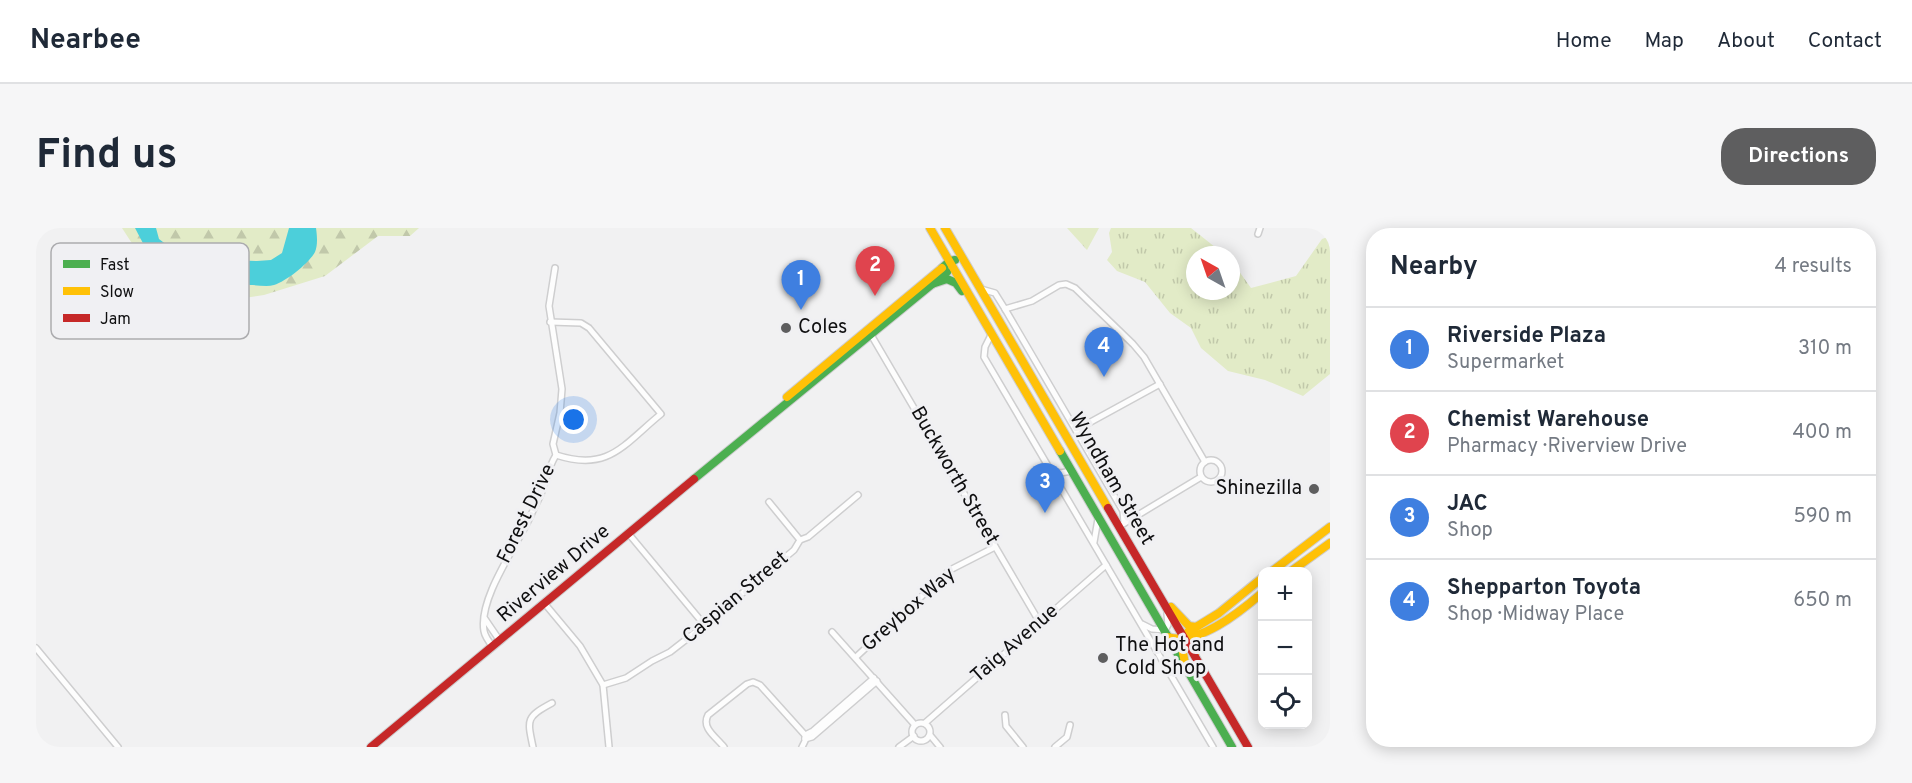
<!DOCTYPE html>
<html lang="en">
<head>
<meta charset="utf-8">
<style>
  :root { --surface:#fff; --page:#f6f6f7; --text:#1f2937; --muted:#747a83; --line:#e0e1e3; --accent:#5e5e5f }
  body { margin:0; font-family:Overpass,sans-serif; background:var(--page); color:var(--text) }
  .controls { position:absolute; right:18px; bottom:18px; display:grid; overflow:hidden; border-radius:12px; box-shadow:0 3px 15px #0003 }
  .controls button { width:54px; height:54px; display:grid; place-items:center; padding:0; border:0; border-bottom:2px solid var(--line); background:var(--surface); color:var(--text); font:30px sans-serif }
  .compass { position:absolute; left:1150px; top:18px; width:54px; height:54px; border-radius:50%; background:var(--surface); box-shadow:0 3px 15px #0003; rotate:320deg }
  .you { position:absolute; left:538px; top:192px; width:21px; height:21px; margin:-15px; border:4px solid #fff; border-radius:50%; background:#1a73e8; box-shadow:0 0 0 9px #1a73e833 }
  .badge { display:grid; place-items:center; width:39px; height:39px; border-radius:50%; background:var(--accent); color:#fff; font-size:20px; font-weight:700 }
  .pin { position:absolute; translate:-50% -50px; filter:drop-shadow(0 2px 3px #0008) }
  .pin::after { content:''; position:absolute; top:32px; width:21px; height:18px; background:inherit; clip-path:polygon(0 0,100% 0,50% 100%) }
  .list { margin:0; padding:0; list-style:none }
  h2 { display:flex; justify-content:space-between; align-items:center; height:78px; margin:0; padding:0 24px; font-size:26px }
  h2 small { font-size:20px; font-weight:400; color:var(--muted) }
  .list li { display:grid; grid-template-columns:39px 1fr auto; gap:18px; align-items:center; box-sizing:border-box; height:84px; padding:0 24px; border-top:2px solid var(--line) }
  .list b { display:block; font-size:22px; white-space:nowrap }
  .list p { margin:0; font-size:20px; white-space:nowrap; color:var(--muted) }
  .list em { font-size:20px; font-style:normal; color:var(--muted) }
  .icon { flex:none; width:33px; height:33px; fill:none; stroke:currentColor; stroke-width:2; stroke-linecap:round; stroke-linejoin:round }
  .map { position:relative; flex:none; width:1294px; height:519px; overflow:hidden; border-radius:24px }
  header { display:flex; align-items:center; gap:36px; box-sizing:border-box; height:84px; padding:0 30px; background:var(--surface); border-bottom:2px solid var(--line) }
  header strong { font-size:28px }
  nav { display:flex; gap:33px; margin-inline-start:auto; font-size:21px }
  .intro { display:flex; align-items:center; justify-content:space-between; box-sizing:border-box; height:144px; padding:0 36px }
  h1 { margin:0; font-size:42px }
  .button { padding:15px 27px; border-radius:24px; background:var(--accent); color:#fff; font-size:21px; font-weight:700 }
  main { display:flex; gap:36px; padding:0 36px }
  aside { flex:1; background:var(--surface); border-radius:24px; box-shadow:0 3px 15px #0003 }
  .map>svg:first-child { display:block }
</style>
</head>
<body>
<header>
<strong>Nearbee</strong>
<nav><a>Home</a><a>Map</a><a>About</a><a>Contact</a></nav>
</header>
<div class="intro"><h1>Find us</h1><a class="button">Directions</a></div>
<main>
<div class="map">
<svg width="1294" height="519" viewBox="0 0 1294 519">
  <defs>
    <pattern id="grass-tufts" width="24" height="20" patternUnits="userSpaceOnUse" patternTransform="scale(1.5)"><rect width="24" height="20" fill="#e2ebc7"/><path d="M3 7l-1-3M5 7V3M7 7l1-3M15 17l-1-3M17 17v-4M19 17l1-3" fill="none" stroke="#c1c8aa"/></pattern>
    <pattern id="forest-firs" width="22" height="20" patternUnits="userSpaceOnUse" patternTransform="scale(1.5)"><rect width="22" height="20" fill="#e2ebc7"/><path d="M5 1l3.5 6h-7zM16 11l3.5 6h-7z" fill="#c1c8aa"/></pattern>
  </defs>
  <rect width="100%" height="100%" fill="#f1f1f2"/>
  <polygon fill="url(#grass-tufts)" points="1075,0 1155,0 1189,27 1159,27 1159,63 1195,63 1195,32 1215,60 1260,48 1286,11 1294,8 1294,146 1267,168 1229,152 1192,143 1165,120 1155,100 1134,85 1109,54 1081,43 1071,32 1076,24 1073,5"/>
  <g fill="url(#forest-firs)">
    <polygon points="86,0 383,0 374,8 342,8 289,48 228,67 138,80"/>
    <polygon points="1031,0 1063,0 1051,22"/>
  </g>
  <path fill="#4ccfda" d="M99,0h21l3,11 12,9 58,12 28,1 14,-1 11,-7 7,-25h27c1,7 2,17 -1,24 -6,11 -28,29 -41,33 -7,2 -16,0 -24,0l-79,-18 -25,-18z"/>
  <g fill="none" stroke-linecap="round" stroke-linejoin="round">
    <g stroke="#cececf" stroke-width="8">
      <g id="street">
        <polyline points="1222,6 1224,0"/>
        <polyline points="945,61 959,65 969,81 1087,283 1088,295"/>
        <polyline points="969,81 996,73 1023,57 1030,56 1039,60 1097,116 1108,129 1169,234"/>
        <path d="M514,94l31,1 8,5 72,86c-38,31 -52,58 -105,41"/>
        <polyline points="834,105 1004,395"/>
        <polyline points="956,105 949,119 948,129 1177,519"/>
        <polyline points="1040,202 1124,156"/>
        <circle cx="1175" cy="243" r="11"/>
        <polyline points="1015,242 1024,245 1036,243"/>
        <polyline points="733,274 764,312"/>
        <polyline points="1087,296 1165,249"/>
        <polyline points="592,305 666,394"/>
        <polyline points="1058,314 1062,291"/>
        <polyline points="509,376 544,418 567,457 573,519"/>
        <polyline points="449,391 464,413"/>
        <polyline points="1106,396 1116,401 1129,402 1132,397 1131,386"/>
        <polyline points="796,404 879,497"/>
        <path d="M457,419c-4,-5 -8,-10 -9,-16 -6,-33 34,-87 47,-116 3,-7 7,-14 10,-21 5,-14 7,-26 15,-39l-3,-11 7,-31 2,-24 -13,-83 6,-38"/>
        <polyline points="0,420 82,519"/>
        <polyline points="820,429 914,342 959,319"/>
        <polyline points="567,457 590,450 616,433 634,424 661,403 666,394 679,388 758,322 764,312 772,309 822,267"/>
        <polyline points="969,487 970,498 987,519"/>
        <circle cx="885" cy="504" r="9"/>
        <polyline points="889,495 1070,337"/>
        <polyline points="769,507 777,503 838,450"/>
        <polyline points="894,507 904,519"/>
        <polyline points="769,511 776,509 841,453"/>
        <path d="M497,519c-6,-28 -7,-30 19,-44"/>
        <path d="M688,519c-8,-10 -23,-19 -16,-32l39,-31 6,-2 7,3 45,50v6l-3,6"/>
        <polyline points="863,519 878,508"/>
        <polyline points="1019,519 1031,509 1034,497"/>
      </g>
    </g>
    <g stroke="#cececf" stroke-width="10">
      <g id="fast">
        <polyline points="906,40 914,33 919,32"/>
        <polyline points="896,56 911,51 920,55 926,63"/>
        <polyline points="1024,223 1196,519"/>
        <polyline points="658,251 911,44"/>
      </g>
    </g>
    <g stroke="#cececf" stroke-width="10">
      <g id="slow">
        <polyline points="894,0 1024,223"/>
        <polyline points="909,0 1072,280"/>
        <polyline points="751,169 906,40"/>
        <polyline points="1235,344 1294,299"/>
        <polyline points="1254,344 1294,315"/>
        <polyline points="1135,379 1153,398 1160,399"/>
        <path d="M1132,409c30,9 72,-25 94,-44"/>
        <polyline points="1159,427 1158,418 1161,407"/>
        <polyline points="1149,435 1145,415 1152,404 1183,385 1226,350"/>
      </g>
    </g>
    <g stroke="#cececf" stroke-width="10">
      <g id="jam">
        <polyline points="1072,280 1212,519"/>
        <polyline points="335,519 658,251"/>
      </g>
    </g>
    <use href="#street" stroke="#fdfdfd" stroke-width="5"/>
    <use href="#fast" stroke="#4caf50" stroke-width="8"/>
    <use href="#slow" stroke="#ffc107" stroke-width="8"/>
    <use href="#jam" stroke="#c62828" stroke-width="8"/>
  </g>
  <g fill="#5e5e5f" stroke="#f0f0f3" stroke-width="2">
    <circle cx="750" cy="100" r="6"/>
    <circle cx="1278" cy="261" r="6"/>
    <circle cx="1067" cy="430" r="6"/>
  </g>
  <g text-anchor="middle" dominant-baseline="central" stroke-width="6" stroke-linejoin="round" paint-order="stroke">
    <g font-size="20" fill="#0f0f10" stroke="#f0f0f3" text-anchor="start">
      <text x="762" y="100">Coles</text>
      <text x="1266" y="261" text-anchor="end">Shinezilla</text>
      <text x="1079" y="418">The Hot and<tspan x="1079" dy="23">Cold Shop</tspan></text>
    </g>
    <g font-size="20" fill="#0f0f10" stroke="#f0f0f3">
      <text transform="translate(918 248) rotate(60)">Buckworth Street</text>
      <text transform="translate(1075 251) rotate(60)">Wyndham Street</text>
      <text transform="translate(491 286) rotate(-64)">Forest Drive</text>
      <text transform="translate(518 346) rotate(-40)">Riverview Drive</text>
      <text transform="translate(700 370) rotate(-40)">Caspian Street</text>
      <text transform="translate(873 382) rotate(-41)">Greybox Way</text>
      <text transform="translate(979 416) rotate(-41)">Taig Avenue</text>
    </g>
  </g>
  <rect x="15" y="15" width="198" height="96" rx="9" fill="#f0f0f3" stroke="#acacaf" stroke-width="1.5"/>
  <rect x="27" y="32" width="27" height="8" fill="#4caf50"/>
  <rect x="27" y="59" width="27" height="8" fill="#ffc107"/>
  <rect x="27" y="86" width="27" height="8" fill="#c62828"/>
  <g font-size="16" fill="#0f0f10">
    <text x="64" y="42">Fast</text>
    <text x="64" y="69">Slow</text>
    <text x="64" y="96">Jam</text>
  </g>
</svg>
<div class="controls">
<button>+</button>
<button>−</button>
<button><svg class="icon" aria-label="locate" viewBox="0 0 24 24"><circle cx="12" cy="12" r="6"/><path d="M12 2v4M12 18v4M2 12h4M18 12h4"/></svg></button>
</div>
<svg class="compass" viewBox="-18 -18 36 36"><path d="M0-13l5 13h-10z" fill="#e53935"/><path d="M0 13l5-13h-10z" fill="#747a83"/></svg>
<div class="you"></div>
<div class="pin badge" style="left:765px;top:82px;background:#3f7fe0">1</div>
<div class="pin badge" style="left:839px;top:68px;background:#e0444e">2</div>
<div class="pin badge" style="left:1009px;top:285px;background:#3f7fe0">3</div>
<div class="pin badge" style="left:1068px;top:149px;background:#3f7fe0">4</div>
</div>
<aside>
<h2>Nearby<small>4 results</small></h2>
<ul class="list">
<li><span class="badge" style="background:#3f7fe0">1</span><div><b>Riverside Plaza</b><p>Supermarket</p></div><em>310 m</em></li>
<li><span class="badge" style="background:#e0444e">2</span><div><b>Chemist Warehouse</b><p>Pharmacy · Riverview Drive</p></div><em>400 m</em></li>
<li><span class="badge" style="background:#3f7fe0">3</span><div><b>JAC</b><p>Shop</p></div><em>590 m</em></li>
<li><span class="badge" style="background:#3f7fe0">4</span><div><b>Shepparton Toyota</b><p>Shop · Midway Place</p></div><em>650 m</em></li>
</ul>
</aside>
</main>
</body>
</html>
